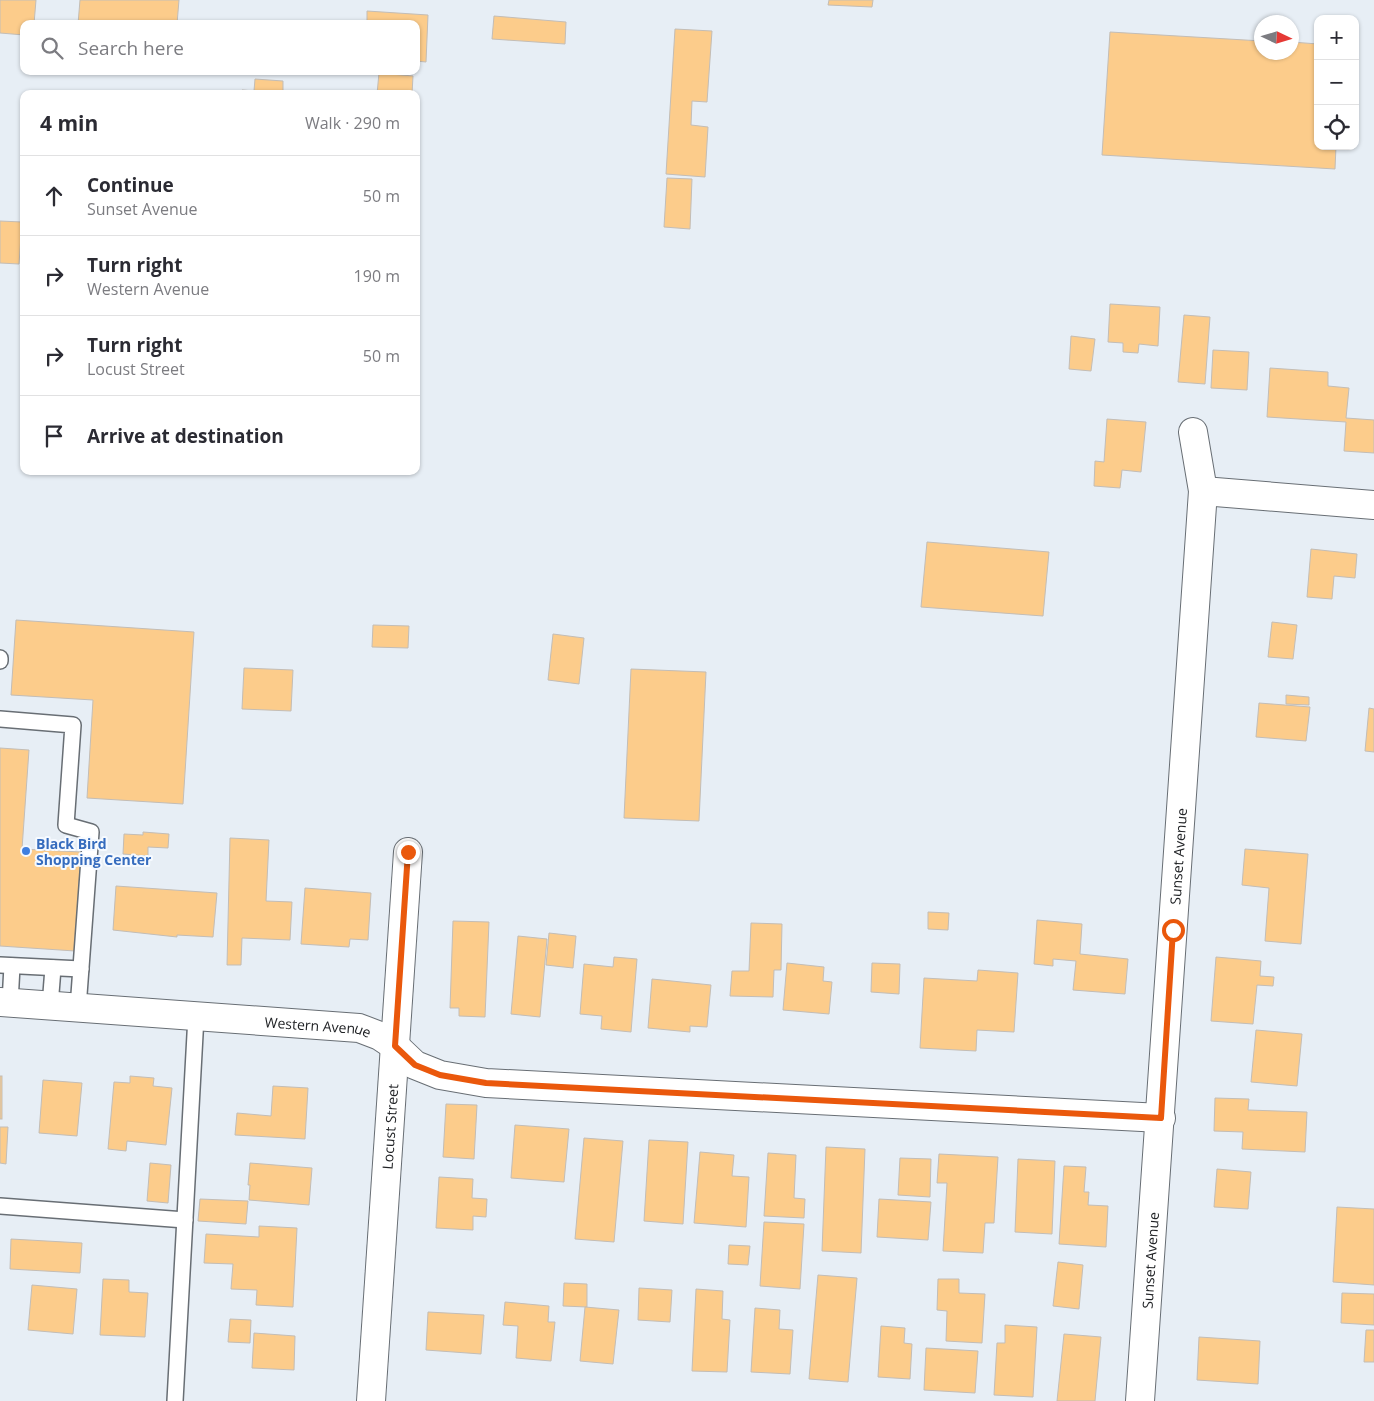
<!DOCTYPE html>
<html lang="en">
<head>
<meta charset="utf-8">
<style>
  :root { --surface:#fff; --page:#f2f2f3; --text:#2b2b33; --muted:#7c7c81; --line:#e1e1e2 }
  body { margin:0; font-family:"Open Sans",sans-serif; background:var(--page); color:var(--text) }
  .controls { position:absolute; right:15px; top:15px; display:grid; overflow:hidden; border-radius:10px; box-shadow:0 1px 4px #0004 }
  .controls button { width:45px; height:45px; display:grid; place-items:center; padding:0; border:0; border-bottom:1px solid var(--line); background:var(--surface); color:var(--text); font:25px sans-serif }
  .compass { position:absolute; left:1254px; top:15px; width:45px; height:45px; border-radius:50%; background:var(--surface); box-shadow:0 1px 4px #0004; rotate:94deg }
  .stop { position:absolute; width:15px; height:15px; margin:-11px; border:4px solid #ea580c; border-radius:50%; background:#fff }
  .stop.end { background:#ea580c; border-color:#fff; box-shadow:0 1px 5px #0008 }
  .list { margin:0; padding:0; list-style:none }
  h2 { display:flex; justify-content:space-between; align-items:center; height:65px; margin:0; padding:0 20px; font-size:21px }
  h2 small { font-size:16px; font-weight:400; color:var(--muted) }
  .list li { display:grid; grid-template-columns:32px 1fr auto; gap:15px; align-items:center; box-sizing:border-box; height:80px; padding:0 20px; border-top:1px solid var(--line) }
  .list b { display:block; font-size:19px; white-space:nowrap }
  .list p { margin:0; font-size:16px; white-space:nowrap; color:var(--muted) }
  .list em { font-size:16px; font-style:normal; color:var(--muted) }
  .icon { flex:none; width:28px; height:28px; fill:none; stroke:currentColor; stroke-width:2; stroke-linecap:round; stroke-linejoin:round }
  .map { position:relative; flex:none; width:1374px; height:1401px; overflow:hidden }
  .search { position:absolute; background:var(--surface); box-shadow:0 1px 4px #0004; left:20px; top:20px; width:400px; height:55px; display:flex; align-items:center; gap:12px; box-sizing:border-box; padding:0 18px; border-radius:10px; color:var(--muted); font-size:19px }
  .panel { position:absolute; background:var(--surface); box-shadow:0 1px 4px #0004; left:20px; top:90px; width:400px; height:385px; border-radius:10px }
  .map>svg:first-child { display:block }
</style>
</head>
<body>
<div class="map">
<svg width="1374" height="1401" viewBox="0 0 1374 1401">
  <rect width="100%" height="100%" fill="#e7eef5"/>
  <g fill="#fccc8b" stroke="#c3bdb6">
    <polygon points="0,0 36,0 34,24 24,24 24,35 0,33"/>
    <polygon points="80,0 179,0 177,24 78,24"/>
    <polygon points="829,0 873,0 872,7 828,5"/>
    <polygon points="367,11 428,15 426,62 416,61 416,24 367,24"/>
    <polygon points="494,16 566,22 565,44 492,39"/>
    <polygon points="675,29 712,31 707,102 692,101 691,125 708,127 705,177 666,174"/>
    <polygon points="1110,32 1262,41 1262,52 1292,52 1292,42 1318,44 1318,146 1336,146 1335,169 1102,155"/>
    <polygon points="379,73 413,76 412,94 377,94"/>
    <polygon points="255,79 283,81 283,92 302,94 241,94 242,90 254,91"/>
    <polygon points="667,178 692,179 690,229 664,227"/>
    <polygon points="0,221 22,222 19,264 0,263"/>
    <polygon points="1110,304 1160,307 1158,346 1139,344 1138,353 1123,352 1123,343 1108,342"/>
    <polygon points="1184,315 1210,317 1205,384 1178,382"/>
    <polygon points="1071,336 1095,339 1091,371 1069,369"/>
    <polygon points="1213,350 1249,352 1247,390 1211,388"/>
    <polygon points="1270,368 1328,372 1328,386 1349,388 1346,418 1374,420 1374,453 1344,451 1346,422 1267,417"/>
    <polygon points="1107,419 1146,422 1141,472 1122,470 1120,488 1094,486 1095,461 1104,462"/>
    <polygon points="927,542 1049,552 1043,616 921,607"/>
    <polygon points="1311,549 1357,554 1355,578 1334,576 1332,599 1307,597"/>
    <polygon points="16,620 194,632 183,804 87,798 93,700 11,695"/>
    <polygon points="1272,622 1297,625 1293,659 1268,657"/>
    <polygon points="373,625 409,626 408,648 372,647"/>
    <polygon points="553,634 584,638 579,684 548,680"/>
    <polygon points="244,668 293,670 291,711 242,709"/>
    <polygon points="631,669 706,672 699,821 624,818"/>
    <polygon points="1286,695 1309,697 1309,705 1286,704"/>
    <polygon points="1259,703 1310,707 1306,741 1256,737"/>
    <polygon points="1369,708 1374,709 1374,752 1365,751"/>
    <polygon points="0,748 29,750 22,849 81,852 75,951 0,946"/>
    <polygon points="143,832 169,834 168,848 148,847 148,856 123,854 124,834 143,835"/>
    <polygon points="230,838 269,840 266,901 292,902 290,940 242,938 241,965 227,965"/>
    <polygon points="1245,849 1308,854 1301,944 1265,941 1269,888 1242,885"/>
    <polygon points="116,886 217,893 213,937 177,935 177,937 113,930"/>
    <polygon points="305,888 371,893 368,940 350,939 349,947 301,944"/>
    <polygon points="928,912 949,913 948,930 928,929"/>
    <polygon points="1037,920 1082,924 1080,954 1128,959 1125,994 1073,990 1076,961 1053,959 1053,966 1034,964"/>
    <polygon points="453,921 489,922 485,1017 459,1016 459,1008 450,1008"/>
    <polygon points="751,923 782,924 781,970 774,970 773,997 730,996 732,971 749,971"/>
    <polygon points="549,933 576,936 573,968 546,965"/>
    <polygon points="518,936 547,939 540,1017 511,1014"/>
    <polygon points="614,957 637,959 631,1032 601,1029 602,1016 580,1014 584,964 613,967"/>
    <polygon points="1216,957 1261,961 1260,976 1274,977 1273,986 1257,985 1253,1024 1211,1021"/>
    <polygon points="787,963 824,967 823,981 832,982 829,1014 783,1010"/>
    <polygon points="872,963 900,964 899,994 871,992"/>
    <polygon points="978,970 1018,973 1014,1032 977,1030 976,1051 920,1048 924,978 977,981"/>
    <polygon points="652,979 711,985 707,1027 690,1026 690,1032 648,1028"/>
    <polygon points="1256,1030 1302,1034 1297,1086 1251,1082"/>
    <rect x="0" y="1076" width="2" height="43"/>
    <polygon points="130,1076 154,1078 153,1086 172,1088 166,1145 127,1141 126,1151 108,1149 114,1082 130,1083"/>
    <polygon points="43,1080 82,1083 77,1136 39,1133"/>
    <polygon points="273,1086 308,1088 305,1139 235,1135 237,1113 271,1116"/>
    <polygon points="1215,1098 1249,1099 1248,1110 1307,1112 1305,1152 1242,1149 1243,1132 1214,1131"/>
    <polygon points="446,1104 477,1105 474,1159 443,1157"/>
    <polygon points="515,1125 569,1129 564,1182 511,1178"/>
    <polygon points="0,1127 8,1127 6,1164 0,1163"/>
    <polygon points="584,1138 623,1141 614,1242 575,1239"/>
    <polygon points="649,1140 688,1142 683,1224 644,1221"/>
    <polygon points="826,1147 865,1149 861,1253 822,1251"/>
    <polygon points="700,1152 734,1155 732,1176 749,1177 746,1227 694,1223"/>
    <polygon points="768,1153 796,1155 794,1198 805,1199 804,1218 764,1216"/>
    <polygon points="939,1154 998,1157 994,1223 985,1223 983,1253 943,1251 947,1183 937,1183"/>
    <polygon points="900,1158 931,1159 930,1197 898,1195"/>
    <polygon points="1018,1159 1055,1161 1052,1234 1015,1232"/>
    <polygon points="150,1163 171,1165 168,1203 147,1201"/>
    <polygon points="250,1163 312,1168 309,1205 249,1200 250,1185 248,1185"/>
    <polygon points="1064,1166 1086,1167 1084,1192 1089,1192 1088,1205 1108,1206 1106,1247 1059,1244"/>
    <polygon points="1217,1169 1251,1172 1248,1209 1214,1207"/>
    <polygon points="439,1177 473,1179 472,1198 487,1199 486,1217 473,1216 473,1230 436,1228"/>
    <polygon points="200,1199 248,1201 246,1224 198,1221"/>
    <polygon points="879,1199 931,1202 928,1240 877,1237"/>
    <polygon points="1337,1207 1374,1209 1374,1285 1333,1282"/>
    <polygon points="764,1222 804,1224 800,1289 760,1286"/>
    <polygon points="259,1226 297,1228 293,1307 256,1305 257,1290 231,1289 233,1264 204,1263 206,1234 259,1237"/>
    <polygon points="11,1239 82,1243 80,1273 10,1269"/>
    <polygon points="729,1245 750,1246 748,1265 728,1264"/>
    <polygon points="1058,1262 1083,1265 1079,1309 1053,1306"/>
    <polygon points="818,1275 857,1278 848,1382 809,1379"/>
    <polygon points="103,1279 129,1280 129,1292 148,1293 145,1337 100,1335"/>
    <polygon points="938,1279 959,1279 959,1293 985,1294 982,1343 946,1341 947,1311 937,1310"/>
    <polygon points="564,1283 587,1284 587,1307 563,1306"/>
    <polygon points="32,1285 77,1289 73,1334 28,1330"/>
    <polygon points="639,1288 672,1290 670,1322 638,1320"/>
    <polygon points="696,1289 723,1291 722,1319 730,1320 727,1372 692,1371"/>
    <polygon points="1342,1293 1374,1294 1374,1325 1341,1323"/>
    <polygon points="505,1302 549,1306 548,1322 555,1322 551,1361 516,1358 518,1326 503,1325"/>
    <polygon points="585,1307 619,1310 613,1364 580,1361"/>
    <polygon points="755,1308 780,1310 779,1329 793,1330 790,1374 751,1372"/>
    <polygon points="428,1312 484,1315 481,1354 426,1350"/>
    <polygon points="230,1319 251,1320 250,1343 228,1342"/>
    <polygon points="1005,1325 1037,1327 1033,1397 994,1395 997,1343 1005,1343"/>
    <polygon points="881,1326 905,1328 904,1343 912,1344 910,1379 878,1377"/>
    <polygon points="1366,1330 1374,1330 1374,1362 1364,1362"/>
    <polygon points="254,1333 295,1336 294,1370 252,1368"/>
    <polygon points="1064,1334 1101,1337 1095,1401 1057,1401"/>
    <polygon points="1199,1337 1260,1341 1258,1384 1197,1380"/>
    <polygon points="926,1348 978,1351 975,1393 924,1390"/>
  </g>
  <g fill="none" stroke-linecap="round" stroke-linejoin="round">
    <g stroke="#686e74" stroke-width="18">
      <g id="service">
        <polyline points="0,658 0,661"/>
        <polyline points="0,719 73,725 66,825 91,832 78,1008"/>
        <polyline points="0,965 81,969"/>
        <polyline points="10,1003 12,966"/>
        <polyline points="50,1006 53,968"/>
        <polyline points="0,1206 185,1220"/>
        <polyline points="175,1401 196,1016"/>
      </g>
    </g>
    <g stroke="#686e74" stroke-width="30">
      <g id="minor">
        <polyline points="1203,491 1374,505"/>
        <path id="s1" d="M0,1002l359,26 21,8 15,10 20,19 25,10 46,8 675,35"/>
        <path id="s2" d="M371,1401l37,-549"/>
        <path id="s3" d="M1140,1401l63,-910 -10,-59"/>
      </g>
    </g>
    <use href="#service" stroke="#fff" stroke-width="15"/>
    <use href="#minor" stroke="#fff" stroke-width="28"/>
  </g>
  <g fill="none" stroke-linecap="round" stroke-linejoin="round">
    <polyline stroke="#ea580c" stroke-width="6" points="408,852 395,1046 415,1065 440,1075 486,1083 1161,1118 1173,930"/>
  </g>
  <circle fill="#3f7fe0" stroke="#f6faff" stroke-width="2" cx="26" cy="851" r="5"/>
  <g text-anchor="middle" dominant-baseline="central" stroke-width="4" stroke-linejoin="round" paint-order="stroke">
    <g font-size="14" font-weight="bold" fill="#366cbe" stroke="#f6faff" text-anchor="start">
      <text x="36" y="843">Black Bird<tspan x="36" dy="16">Shopping Center</tspan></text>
    </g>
    <g font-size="14" fill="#212326" stroke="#f6faff">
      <text stroke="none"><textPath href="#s3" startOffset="546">Sunset Avenue</textPath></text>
      <text stroke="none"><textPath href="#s1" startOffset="319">Western Avenue</textPath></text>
      <text stroke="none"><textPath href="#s2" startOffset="275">Locust Street</textPath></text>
      <text stroke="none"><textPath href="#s3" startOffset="141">Sunset Avenue</textPath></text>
    </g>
  </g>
</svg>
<div class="controls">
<button>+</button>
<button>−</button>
<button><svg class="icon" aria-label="locate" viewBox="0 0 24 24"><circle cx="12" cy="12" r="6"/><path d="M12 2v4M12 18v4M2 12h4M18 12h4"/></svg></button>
</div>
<svg class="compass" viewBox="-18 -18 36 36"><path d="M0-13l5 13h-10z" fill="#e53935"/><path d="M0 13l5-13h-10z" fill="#7c7c81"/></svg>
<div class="stop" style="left:1173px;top:930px"></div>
<div class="stop end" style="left:408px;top:852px"></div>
<div class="search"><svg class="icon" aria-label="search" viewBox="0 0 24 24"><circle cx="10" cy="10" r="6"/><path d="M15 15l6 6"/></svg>Search here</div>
<section class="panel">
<h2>4 min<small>Walk · 290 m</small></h2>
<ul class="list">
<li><svg class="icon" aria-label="ahead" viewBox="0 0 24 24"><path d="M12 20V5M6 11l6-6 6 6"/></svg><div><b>Continue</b><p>Sunset Avenue</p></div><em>50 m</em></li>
<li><svg class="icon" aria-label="right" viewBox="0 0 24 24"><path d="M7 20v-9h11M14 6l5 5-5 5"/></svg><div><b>Turn right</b><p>Western Avenue</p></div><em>190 m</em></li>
<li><svg class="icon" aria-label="right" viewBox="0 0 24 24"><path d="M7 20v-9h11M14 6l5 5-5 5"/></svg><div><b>Turn right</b><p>Locust Street</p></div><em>50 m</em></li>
<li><svg class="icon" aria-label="arrive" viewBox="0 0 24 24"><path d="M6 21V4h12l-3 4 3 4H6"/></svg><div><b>Arrive at destination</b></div></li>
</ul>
</section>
</div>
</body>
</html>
